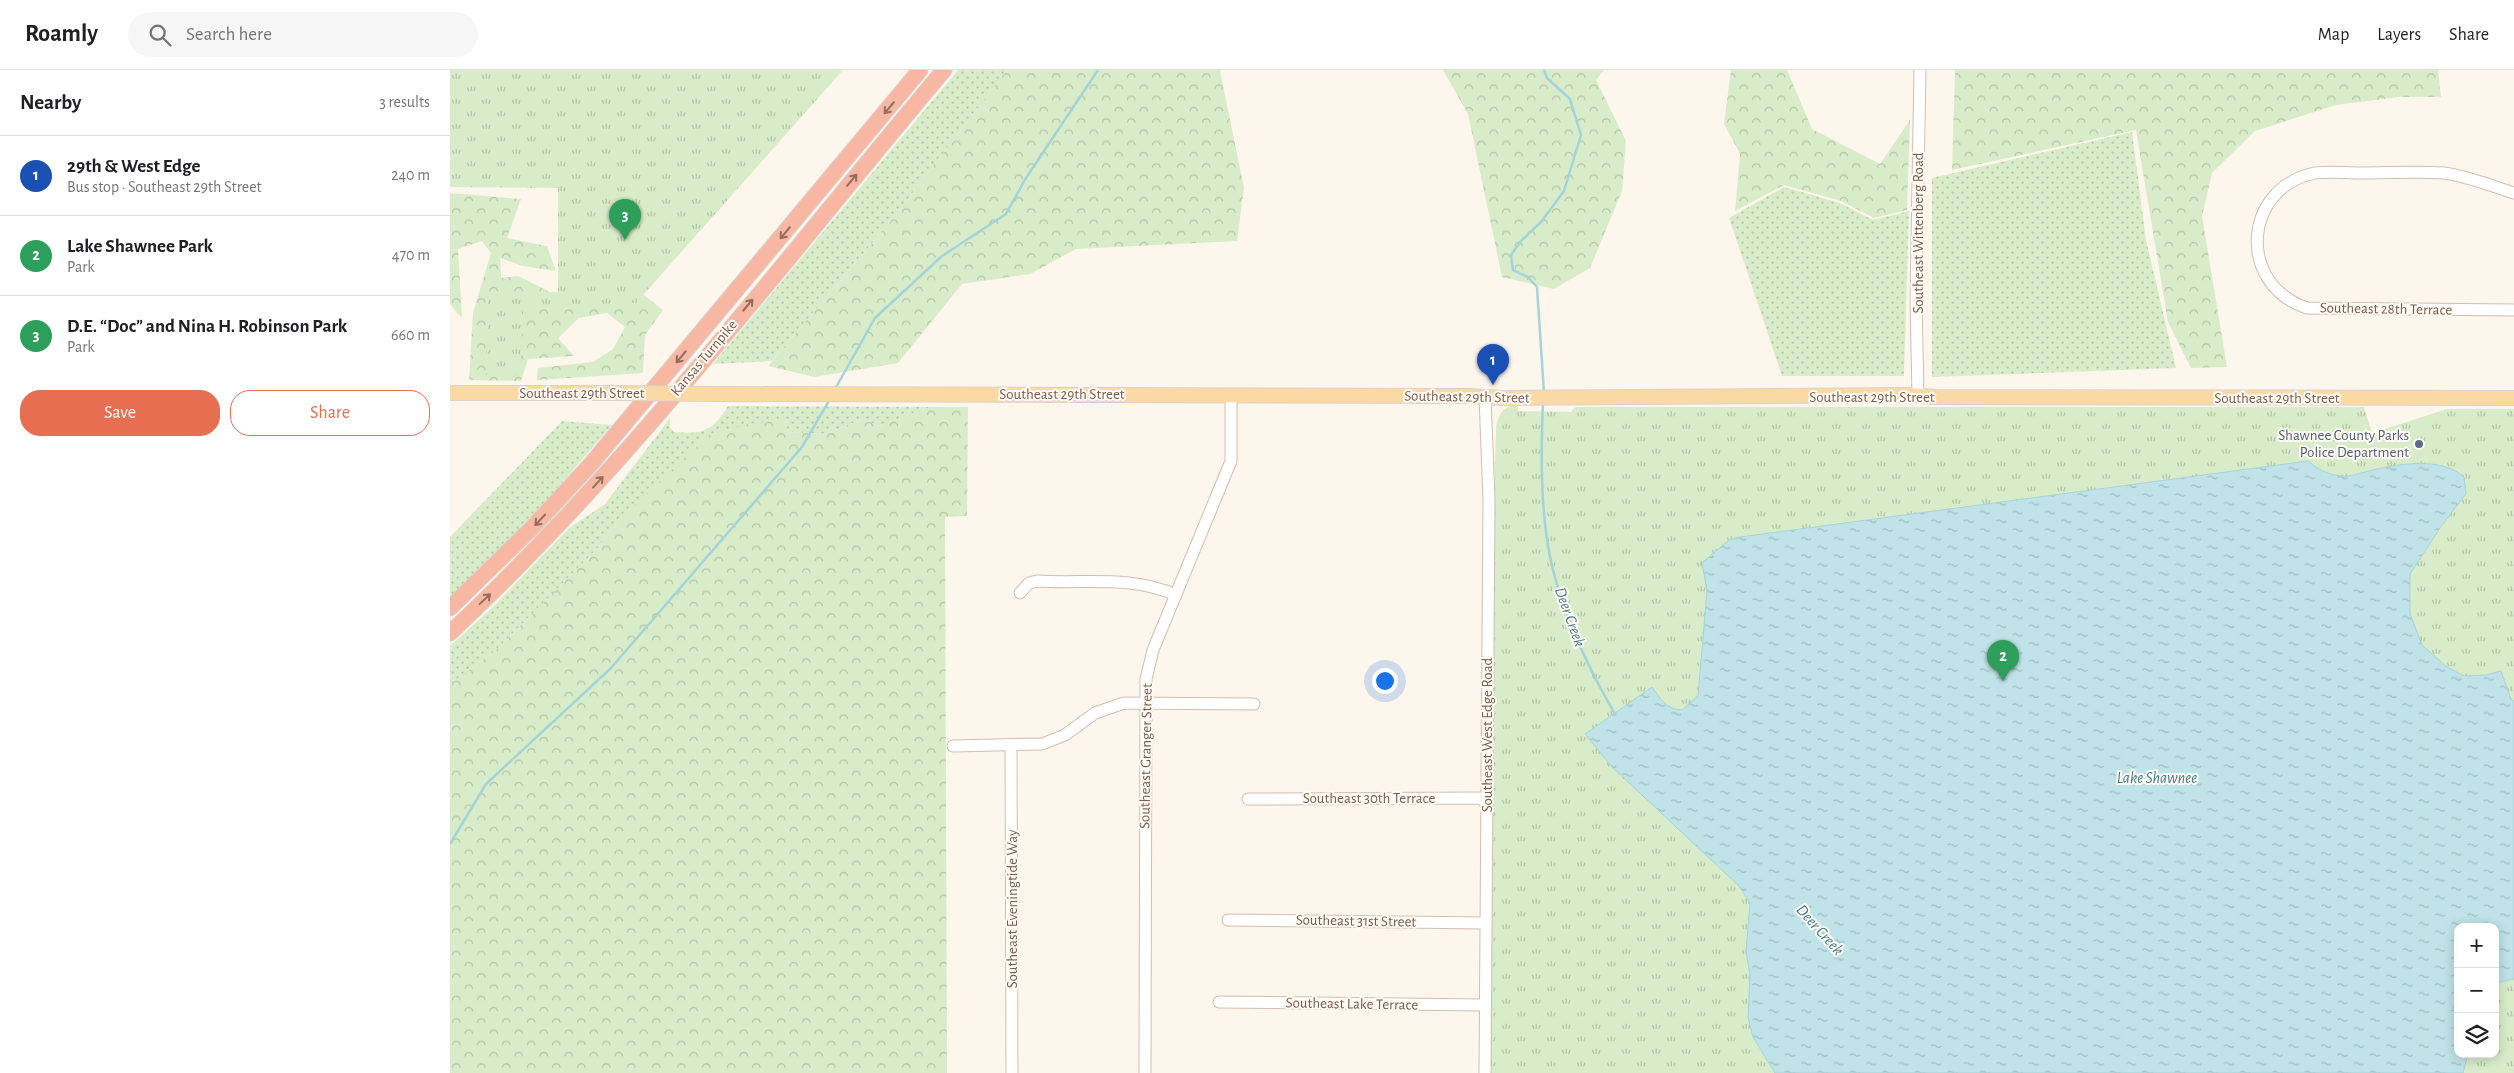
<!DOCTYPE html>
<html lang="en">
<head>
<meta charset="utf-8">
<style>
  :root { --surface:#fff; --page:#f6f6f6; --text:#202124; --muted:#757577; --line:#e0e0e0; --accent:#e76f51 }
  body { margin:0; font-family:"Alegreya Sans",sans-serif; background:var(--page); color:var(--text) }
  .controls { position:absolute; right:15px; bottom:15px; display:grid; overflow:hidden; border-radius:10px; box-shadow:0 2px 12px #0003 }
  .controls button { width:45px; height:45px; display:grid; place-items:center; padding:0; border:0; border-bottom:1px solid var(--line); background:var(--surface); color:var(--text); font:25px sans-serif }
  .you { position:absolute; left:934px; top:610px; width:18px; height:18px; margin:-12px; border:4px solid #fff; border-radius:50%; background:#1a73e8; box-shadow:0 0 0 8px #1a73e833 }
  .badge { display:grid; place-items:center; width:32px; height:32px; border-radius:50%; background:var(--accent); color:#fff; font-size:16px; font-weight:700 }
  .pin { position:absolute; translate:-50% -41px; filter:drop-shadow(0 1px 2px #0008) }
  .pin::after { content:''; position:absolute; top:26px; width:18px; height:15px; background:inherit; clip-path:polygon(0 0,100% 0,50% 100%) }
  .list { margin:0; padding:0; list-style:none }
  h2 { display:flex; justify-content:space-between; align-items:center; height:65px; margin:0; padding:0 20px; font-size:21px }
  h2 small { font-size:16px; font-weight:400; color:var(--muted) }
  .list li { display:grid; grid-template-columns:32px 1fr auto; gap:15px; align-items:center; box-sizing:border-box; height:80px; padding:0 20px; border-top:1px solid var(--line) }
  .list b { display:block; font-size:19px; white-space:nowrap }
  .list p { margin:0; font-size:16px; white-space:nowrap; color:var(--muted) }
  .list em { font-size:16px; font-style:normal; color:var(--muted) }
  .actions { display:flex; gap:10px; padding:15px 20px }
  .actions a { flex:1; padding:11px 0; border:1px solid var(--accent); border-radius:20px; text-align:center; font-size:18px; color:var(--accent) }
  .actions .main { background:var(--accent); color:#fff }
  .icon { flex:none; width:28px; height:28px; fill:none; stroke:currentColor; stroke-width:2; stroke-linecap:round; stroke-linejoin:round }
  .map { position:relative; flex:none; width:2064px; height:1003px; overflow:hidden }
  header { display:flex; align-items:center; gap:30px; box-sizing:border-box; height:70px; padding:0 25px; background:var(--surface); border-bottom:1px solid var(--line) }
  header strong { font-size:24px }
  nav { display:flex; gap:28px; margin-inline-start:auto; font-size:18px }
  .search { width:350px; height:45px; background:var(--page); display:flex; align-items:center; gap:12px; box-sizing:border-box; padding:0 18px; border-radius:28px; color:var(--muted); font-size:19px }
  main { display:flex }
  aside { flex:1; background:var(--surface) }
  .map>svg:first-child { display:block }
</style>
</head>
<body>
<header>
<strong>Roamly</strong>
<div class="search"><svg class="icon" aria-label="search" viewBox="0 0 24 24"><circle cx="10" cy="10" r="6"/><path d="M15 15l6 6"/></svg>Search here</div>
<nav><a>Map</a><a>Layers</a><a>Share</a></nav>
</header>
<main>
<aside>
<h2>Nearby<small>3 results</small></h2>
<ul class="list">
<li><span class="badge" style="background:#1a4fb4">1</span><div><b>29th &amp; West Edge</b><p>Bus stop · Southeast 29th Street</p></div><em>240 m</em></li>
<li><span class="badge" style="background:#2e9e5b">2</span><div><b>Lake Shawnee Park</b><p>Park</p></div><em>470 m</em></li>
<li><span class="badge" style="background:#2e9e5b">3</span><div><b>D.E. “Doc” and Nina H. Robinson Park</b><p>Park</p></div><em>660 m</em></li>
</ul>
<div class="actions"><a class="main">Save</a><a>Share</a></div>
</aside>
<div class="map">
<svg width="2064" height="1003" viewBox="0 0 2064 1003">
  <defs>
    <pattern id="grass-dots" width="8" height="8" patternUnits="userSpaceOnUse" patternTransform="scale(1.25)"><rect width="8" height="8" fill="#d8ecc9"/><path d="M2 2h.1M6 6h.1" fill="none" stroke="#b4c2a5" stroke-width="1.8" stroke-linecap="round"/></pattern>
    <pattern id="forest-crowns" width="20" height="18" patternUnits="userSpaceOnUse" patternTransform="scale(1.25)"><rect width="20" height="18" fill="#d8ecc9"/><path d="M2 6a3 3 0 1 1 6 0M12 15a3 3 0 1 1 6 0" fill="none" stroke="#b4c2a5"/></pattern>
    <pattern id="park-tufts" width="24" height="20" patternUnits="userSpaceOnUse" patternTransform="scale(1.25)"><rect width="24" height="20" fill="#d8ecc9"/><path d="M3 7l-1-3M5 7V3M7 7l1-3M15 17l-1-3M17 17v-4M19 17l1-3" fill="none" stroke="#b4c2a5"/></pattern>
    <pattern id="water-ripples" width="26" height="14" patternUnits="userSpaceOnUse" patternTransform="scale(1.25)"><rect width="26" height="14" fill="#bfe3e8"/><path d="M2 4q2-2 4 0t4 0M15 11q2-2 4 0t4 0" fill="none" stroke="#a0bbbe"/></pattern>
  </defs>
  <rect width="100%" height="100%" fill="#fdf6ec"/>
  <g fill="url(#grass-dots)">
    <polygon points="508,0 557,0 440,152 322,291 263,294"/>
    <polygon points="1682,62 1696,170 1726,298 1482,307 1482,108"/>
    <polygon points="1334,117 1390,133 1423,150 1459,141 1454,306 1332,306 1279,148"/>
    <path d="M278,336l202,1 -51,19 -16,-7 -38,15 -37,-2 -3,-12 -164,98 -24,31 -102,102 -45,33v-38l41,-37 78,-81 36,-24 65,-86v9l4,5c30,3 39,-2 54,-26z"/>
    <polygon points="112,351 162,355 84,445 0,527 0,467"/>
  </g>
  <g fill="url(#forest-crowns)">
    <polygon points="557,0 771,0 770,1 794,118 787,171 626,179 580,204 512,214 448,293 364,307 318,296 440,152"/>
    <polygon points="993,0 1154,0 1146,10 1176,71 1172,121 1140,198 1104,219 1052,207 1018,44"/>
    <polygon points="1281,0 1337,0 1362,59 1430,94 1460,50 1457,140 1424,148 1391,131 1334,115 1285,141 1290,84 1274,54"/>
    <polygon points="1505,0 1988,0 1991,27 1949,27 1886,35 1805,61 1762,103 1752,146 1777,297 1741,298 1718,252 1686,60 1502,100"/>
    <polygon points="0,123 71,129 57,168 97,176 106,201 73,196 50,188 51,208 68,206 114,229 190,222 213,240 195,265 193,303 87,310 88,298 143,292 163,279 175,257 157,243 129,248 108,268 124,286 78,289 71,311 19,310 23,243 41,183 32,171 8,179 12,248 0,234"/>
    <polygon points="480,337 518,337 517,446 495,447 497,1003 0,1003 0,614 45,581 147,479 171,448 260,364 299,354 335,349 338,362 375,364 413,349 429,356"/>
  </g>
  <g fill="url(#park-tufts)" fill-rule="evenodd">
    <polygon points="0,0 393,0 186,233 72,236 71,304 36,305 38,223 108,222 108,118 0,117"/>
    <path d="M1064,335l4,2v4l53,1 3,-4 3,-1h787l8,26 75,-24h67v664h-1025v-216l4,-60 -1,-233 4,-137c2,-11 6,-20 18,-22zM2008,857h37v127h-37z"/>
  </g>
  <path fill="url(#water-ripples)" stroke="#a5d3da" d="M1858,391c11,9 20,14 34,15 8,1 18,-3 27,-5 28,-7 72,-15 95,6l2,17 -24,31 -32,49v40l12,31 25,22 17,9 22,-1 15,-4 10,28 3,2v278l-19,4v-56h-37v73l-5,8 5,15v31h10l-5,19h-688l-22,-36 -5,-20 2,-43 -4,-22 4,-49 -11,-17 -128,-120 -26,-32 67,-47c8,11 14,23 30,23l16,-14 9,-105 -5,-28 27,-23 11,-3z"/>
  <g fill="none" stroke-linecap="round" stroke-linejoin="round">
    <g stroke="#a5d3da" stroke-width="2.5">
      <polyline points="1094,0 1097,8 1120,29 1131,65 1114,121 1091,152 1071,171 1061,185 1063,200 1078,207 1087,217 1094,323"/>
      <polyline points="385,319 425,248 492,186 556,144 576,108 648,0"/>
      <path d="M1093,333c-2,42 -2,96 4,137 9,59 38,123 68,174"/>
      <polyline points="0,774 36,714 161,598 352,377 380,329"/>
    </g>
    <g stroke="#d1beb0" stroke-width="13">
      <g id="minor">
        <path d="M2064,123c-22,-7 -47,-17 -70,-20 -27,-2 -56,0 -84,0 -14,0 -31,-2 -45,0 -73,15 -78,112 -8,135l207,2"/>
        <polyline points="1468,326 1466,229 1470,0"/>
        <path d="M570,523l9,-10 8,-2c48,3 94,-6 139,14"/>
        <polyline points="503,676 592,674 615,665 645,643 674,633 804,634"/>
        <polyline points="561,676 562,1003"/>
        <polyline points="798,729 1031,728 1037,735"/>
        <polyline points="778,850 1035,853"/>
        <polyline points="769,932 1035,935"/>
        <polyline points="695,1003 696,609 703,580 781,391 781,325"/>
        <polyline points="1035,1003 1039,430 1035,327"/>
      </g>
    </g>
    <g stroke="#dad1cd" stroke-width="16">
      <g id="major">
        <polyline points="0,323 167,323"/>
        <polyline points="265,324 1019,326 1054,328 1456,325 1486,327 2064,328"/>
      </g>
    </g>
    <g stroke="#dad1cd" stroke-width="17">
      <g id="highway">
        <polyline points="0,538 81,459 141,394 470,0"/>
        <path d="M0,563c182,-170 334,-373 494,-563"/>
      </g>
    </g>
    <use href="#minor" stroke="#fff" stroke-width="11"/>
    <use href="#major" stroke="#fbd9a5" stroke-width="14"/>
    <use href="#highway" stroke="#f7b7a3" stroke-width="15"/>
    <g stroke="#dad1cd" stroke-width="16" stroke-linecap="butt">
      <polyline id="major-bridge" points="167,323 265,324"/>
    </g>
    <use href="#major-bridge" stroke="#fbd9a5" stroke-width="14"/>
  </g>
  <defs><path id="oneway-shaft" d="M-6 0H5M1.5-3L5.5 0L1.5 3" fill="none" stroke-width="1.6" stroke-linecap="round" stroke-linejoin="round" transform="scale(1.25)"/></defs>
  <g stroke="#936e5e">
    <use href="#oneway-shaft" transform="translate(439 38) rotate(130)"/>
    <use href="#oneway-shaft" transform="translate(402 110) rotate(-50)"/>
    <use href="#oneway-shaft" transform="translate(335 163) rotate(130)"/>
    <use href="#oneway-shaft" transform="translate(298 235) rotate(-50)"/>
    <use href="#oneway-shaft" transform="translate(231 287) rotate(130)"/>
    <use href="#oneway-shaft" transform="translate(148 412) rotate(-48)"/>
    <use href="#oneway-shaft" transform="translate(90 450) rotate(133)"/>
    <use href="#oneway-shaft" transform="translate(35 529) rotate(-43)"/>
  </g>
  <circle fill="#5c6f8a" stroke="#fffaf3" stroke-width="2" cx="1969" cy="374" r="5"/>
  <g text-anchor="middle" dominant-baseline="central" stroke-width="4" stroke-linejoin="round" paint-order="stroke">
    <g font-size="15" fill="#7a5c4d" stroke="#fffaf3">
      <text transform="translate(1468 163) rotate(-90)">Southeast Wittenberg Road</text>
      <text transform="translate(1936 239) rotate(1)">Southeast 28th Terrace</text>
      <text transform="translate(254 288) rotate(-50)">Kansas Turnpike</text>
      <text x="132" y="323">Southeast 29th Street</text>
      <text x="612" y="324">Southeast 29th Street</text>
      <text transform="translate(1017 327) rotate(1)">Southeast 29th Street</text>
      <text x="1422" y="327">Southeast 29th Street</text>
      <text x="1827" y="328">Southeast 29th Street</text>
      <text transform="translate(1037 665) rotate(-90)">Southeast West Edge Road</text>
      <text transform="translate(696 686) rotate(-89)">Southeast Granger Street</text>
      <text x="919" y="728">Southeast 30th Terrace</text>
      <text transform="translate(562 839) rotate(-90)">Southeast Eveningtide Way</text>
      <text transform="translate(906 851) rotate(1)">Southeast 31st Street</text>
      <text transform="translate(902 934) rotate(1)">Southeast Lake Terrace</text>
    </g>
    <g font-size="15" fill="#4e5e75" stroke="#fffaf3" text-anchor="end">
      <text x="1959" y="365">Shawnee County Parks<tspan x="1959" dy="17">Police Department</tspan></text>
    </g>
    <g font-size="16" font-style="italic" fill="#437c86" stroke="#fffaf3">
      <text transform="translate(1120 547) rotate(70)">Deer Creek</text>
      <text x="1707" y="708">Lake Shawnee</text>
      <text transform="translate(1370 860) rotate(48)">Deer Creek</text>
    </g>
  </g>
</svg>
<div class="controls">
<button>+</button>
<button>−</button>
<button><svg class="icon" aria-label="layers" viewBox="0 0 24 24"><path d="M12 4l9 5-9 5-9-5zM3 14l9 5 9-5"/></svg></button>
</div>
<div class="you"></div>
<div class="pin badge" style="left:1043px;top:315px;background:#1a4fb4">1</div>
<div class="pin badge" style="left:1553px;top:611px;background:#2e9e5b">2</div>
<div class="pin badge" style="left:175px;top:170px;background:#2e9e5b">3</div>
</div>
</main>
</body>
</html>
